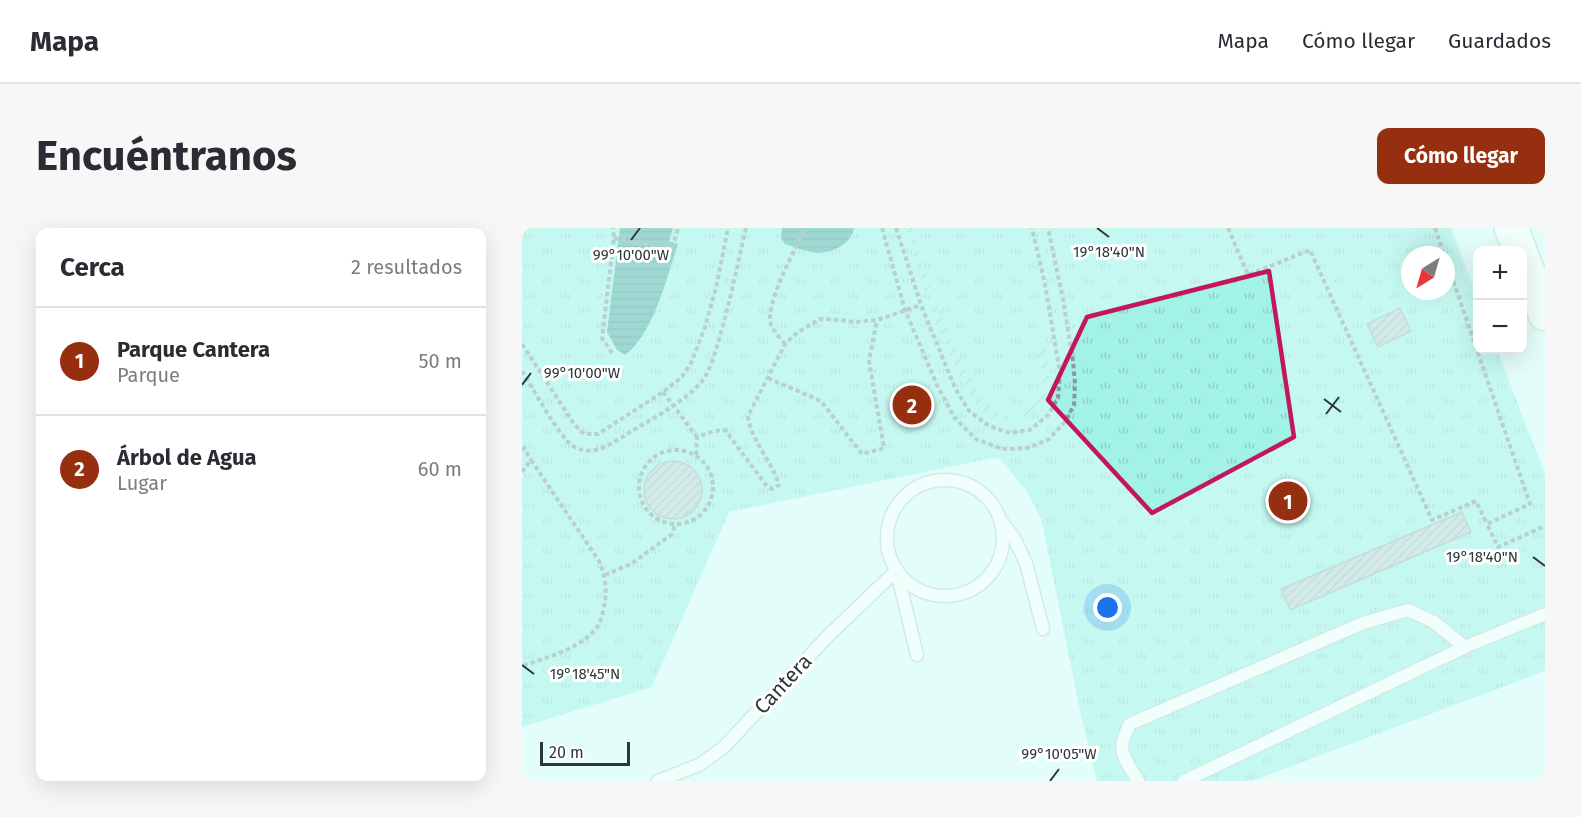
<!DOCTYPE html>
<html lang="es">
<head>
<meta charset="utf-8">
<style>
  :root { --surface:#fff; --page:#f7f7f7; --text:#2b2b33; --muted:#7c7c81; --line:#e1e1e2; --accent:#962f0f }
  body { margin:0; font-family:"Fira Sans",sans-serif; background:var(--page); color:var(--text) }
  .controls { position:absolute; right:18px; top:18px; display:grid; overflow:hidden; border-radius:12px; box-shadow:0 6px 24px #0002 }
  .controls button { width:54px; height:54px; display:grid; place-items:center; padding:0; border:0; border-bottom:2px solid var(--line); background:var(--surface); color:var(--text); font:30px sans-serif }
  .compass { position:absolute; left:879px; top:18px; width:54px; height:54px; border-radius:50%; background:var(--surface); box-shadow:0 6px 24px #0002; rotate:217deg }
  .scale { position:absolute; left:18px; bottom:15px; width:90px; box-sizing:border-box; padding-left:6px; border:3px solid #2d3736; border-top:0; font-size:16px; line-height:21px; white-space:nowrap; color:#2d3736; -webkit-text-stroke:4px #fff; paint-order:stroke }
  .you { position:absolute; left:586px; top:380px; width:21px; height:21px; margin:-15px; border:4px solid #fff; border-radius:50%; background:#1a73e8; box-shadow:0 0 0 9px #1a73e833 }
  .badge { display:grid; place-items:center; width:39px; height:39px; border-radius:50%; background:var(--accent); color:#fff; font-size:20px; font-weight:700 }
  .pin { position:absolute; translate:-50% -50%; border:3px solid #fff; box-shadow:0 2px 6px #0006 }
  .list { margin:0; padding:0; list-style:none }
  h2 { display:flex; justify-content:space-between; align-items:center; height:78px; margin:0; padding:0 24px; font-size:26px }
  h2 small { font-size:20px; font-weight:400; color:var(--muted) }
  .list li { display:grid; grid-template-columns:39px 1fr auto; gap:18px; align-items:center; box-sizing:border-box; height:108px; padding:0 24px; border-top:2px solid var(--line) }
  .list b { display:block; font-size:22px; white-space:nowrap }
  .list p { margin:0; font-size:20px; white-space:nowrap; color:var(--muted) }
  .list em { font-size:20px; font-style:normal; color:var(--muted) }
  .map { position:relative; flex:none; width:1023px; height:553px; overflow:hidden; border-radius:12px }
  header { display:flex; align-items:center; gap:36px; box-sizing:border-box; height:84px; padding:0 30px; background:var(--surface); border-bottom:2px solid var(--line) }
  header strong { font-size:28px }
  nav { display:flex; gap:33px; margin-inline-start:auto; font-size:21px }
  .intro { display:flex; align-items:center; justify-content:space-between; box-sizing:border-box; height:144px; padding:0 36px }
  h1 { margin:0; font-size:42px }
  .button { padding:15px 27px; border-radius:12px; background:var(--accent); color:#fff; font-size:21px; font-weight:700 }
  main { display:flex; gap:36px; padding:0 36px }
  aside { flex:1; background:var(--surface); border-radius:12px; box-shadow:0 6px 24px #0002 }
  .map>svg:first-child { display:block }
</style>
</head>
<body>
<header>
<strong>Mapa</strong>
<nav><a>Mapa</a><a>Cómo llegar</a><a>Guardados</a></nav>
</header>
<div class="intro"><h1>Encuéntranos</h1><a class="button">Cómo llegar</a></div>
<main>
<aside>
<h2>Cerca<small>2 resultados</small></h2>
<ul class="list">
<li><span class="badge">1</span><div><b>Parque Cantera</b><p>Parque</p></div><em>50 m</em></li>
<li><span class="badge">2</span><div><b>Árbol de Agua</b><p>Lugar</p></div><em>60 m</em></li>
</ul>
</aside>
<div class="map">
<svg width="1023" height="553" viewBox="0 0 1023 553">
  <defs>
    <pattern id="park-tufts" width="24" height="20" patternUnits="userSpaceOnUse" patternTransform="scale(1.5)"><rect width="24" height="20" fill="#a3f2e8"/><path d="M3 7l-1-3M5 7V3M7 7l1-3M15 17l-1-3M17 17v-4M19 17l1-3" fill="none" stroke="#8dd0c8"/></pattern>
    <pattern id="garden-furrows" width="10" height="10" patternUnits="userSpaceOnUse" patternTransform="scale(1.5)"><rect width="10" height="10" fill="#a3f2e8"/><path d="M-1 1l2-2M0 10L10 0M9 11l2-2" fill="none" stroke="#8dd0c8"/></pattern>
    <pattern id="water-rules" width="6" height="5" patternUnits="userSpaceOnUse" patternTransform="scale(1.5)"><rect width="6" height="5" fill="#48aca2"/><path d="M0 2.5h6" fill="none" stroke="#3c8d85"/></pattern>
    <pattern id="building-hatch" width="6" height="6" patternUnits="userSpaceOnUse" patternTransform="scale(1.5)"><rect width="6" height="6" fill="#bcd6d3"/><path d="M-1 1l2-2M0 6l6-6M5 7l2-2" fill="none" stroke="#a2b8b6"/></pattern>
  </defs>
  <rect width="100%" height="100%" fill="#e3fdfa"/>
  <path fill="url(#park-tufts)" fill-rule="evenodd" d="M0,0h929l26,69 1,53h19l48,124v197l-293,110h-155l-16,-65 -40,-198 -16,-29 -25,-30 -7,-1 -264,54 -77,175 -130,40zM888,27h36v36h-36z"/>
  <g fill="url(#garden-furrows)">
    <polygon points="384,0 392,0 399,32 409,62 403,64"/>
    <path d="M413,73c8,20 16,40 26,59 11,20 31,71 62,51 6,-5 12,-9 15,-16 4,-7 4,-16 4,-23 -1,-4 -4,-9 -4,-13 0,-6 4,-12 7,-17 2,16 6,33 2,50 -6,27 -43,35 -64,20 -18,-14 -45,-84 -54,-107z"/>
  </g>
  <g fill="url(#water-rules)">
    <path d="M98,0h53l-4,13 9,3c-11,33 -25,91 -53,111l-8,-5 -10,-18z"/>
    <path d="M260,0h72c-3,16 -21,25 -37,25 -10,-1 -22,-6 -32,-9l-4,-6z"/>
  </g>
  <g fill="url(#building-hatch)" stroke="#9cb5b2" stroke-width="1.5">
    <polygon points="878,80 889,103 856,119 845,96"/>
    <circle cx="151" cy="262" r="29"/>
    <polygon points="940,284 949,304 768,382 759,361"/>
  </g>
  <g fill="none" stroke-linecap="round" stroke-linejoin="round">
    <g stroke="#bad4d0" stroke-width="15">
      <g id="service">
        <circle cx="423" cy="310" r="58"/>
        <polyline points="480,294 492,310 504,335 521,401"/>
        <polyline points="375,344 395,427"/>
        <polyline points="136,553 177,537 202,519 306,408 375,342"/>
        <path d="M616,553c-14,-25 -23,-29 -8,-57l233,-101 45,-13 26,12 31,25"/>
        <polyline points="662,553 943,419 1023,386"/>
      </g>
    </g>
    <g stroke="#bad4d0" stroke-width="36">
      <g id="secondary">
        <polyline points="989,0 998,22"/>
        <polyline points="1000,29 1023,86"/>
      </g>
    </g>
    <g stroke="#889a98" stroke-width="4" stroke-dasharray="4.5 3" stroke-linecap="butt">
      <polyline points="360,0 383,82 415,157 432,189 454,211 480,221 506,220 527,211 543,194 552,177 553,156 551,133 541,71 526,0"/>
      <polyline points="374,0 399,77 433,160 447,183 467,198 488,205 508,202 526,187 536,170 538,145 523,56 510,0"/>
      <polyline points="706,0 726,47 788,22 910,292 954,273 965,296"/>
      <polyline points="913,0 922,27"/>
      <polyline points="92,10 150,21 156,0"/>
      <polyline points="924,32 1008,276 965,296 976,319 1023,298"/>
      <polyline points="0,116 52,196 62,206 76,206 141,164 160,149 169,135 182,102 194,60 206,0"/>
      <path d="M263,116c-4,-5 -11,-12 -14,-19 -7,-20 25,-77 34,-97"/>
      <polyline points="90,125 80,110 92,10 91,0"/>
      <path d="M0,143c10,16 38,67 51,75 19,12 38,-2 54,-12 21,-13 61,-34 75,-53 8,-10 12,-25 16,-38 11,-37 19,-76 28,-115"/>
      <polyline points="246,150 299,173 340,226 362,220 347,133 355,92"/>
      <polyline points="141,164 175,209"/>
      <circle cx="154" cy="259" r="37"/>
      <polyline points="0,222 2,220 9,232"/>
      <path d="M174,227l1,-18 17,-6 11,-1 41,55 6,4 7,-4c-7,-24 -28,-44 -31,-69l37,-72 12,-11 23,-14 19,1 17,2 21,-2 44,-15"/>
      <path d="M0,244l9,-12 68,101c6,15 8,25 6,41 -2,10 -4,23 -12,30 -15,17 -50,27 -71,34"/>
      <polyline points="83,347 109,336 150,306 153,297"/>
    </g>
    <use href="#service" stroke="#fff" stroke-width="12"/>
    <use href="#secondary" stroke="#fff" stroke-width="33"/>
  </g>
  <path d="M0 0H1023V553H0ZM747,43l25,166 -142,76 -104,-113 39,-83z" fill="#e3fdfa" fill-opacity=".55" fill-rule="evenodd"/>
  <path fill="none" stroke="#c2185b" stroke-width="4.5" stroke-linejoin="round" d="M747,43l25,166 -142,76 -104,-113 39,-83z"/>
  <path fill="none" stroke="#2d3736" stroke-width="2" d="M575,0l12,9M109,12l9,-12M0,157l9,-12M802,171l17,13M804,186l13,-17M1011,329l12,9M0,437l12,9M528,553l9,-12"/>
  <g text-anchor="middle" dominant-baseline="central" stroke-width="6" stroke-linejoin="round" paint-order="stroke">
    <g font-size="21" fill="#2d3736" stroke="#fff">
      <text transform="translate(261 456) rotate(-47)">Cantera</text>
    </g>
  </g>
  <g font-size="15" text-anchor="middle" fill="#2d3736" stroke="#fff" stroke-width="6" stroke-linejoin="round" paint-order="stroke">
    <text x="587" y="29">19°18'40"N</text>
    <text x="109" y="32">99°10'00"W</text>
    <text x="60" y="150">99°10'00"W</text>
    <text x="960" y="334">19°18'40"N</text>
    <text x="63" y="451">19°18'45"N</text>
    <text x="537" y="531">99°10'05"W</text>
  </g>
</svg>
<div class="controls">
<button>+</button>
<button>−</button>
</div>
<svg class="compass" viewBox="-18 -18 36 36"><path d="M0-13l5 13h-10z" fill="#e53935"/><path d="M0 13l5-13h-10z" fill="#7c7c81"/></svg>
<div class="scale">20 m</div>
<div class="you"></div>
<div class="pin badge" style="left:766px;top:273px">1</div>
<div class="pin badge" style="left:390px;top:177px">2</div>
</div>
</main>
</body>
</html>
